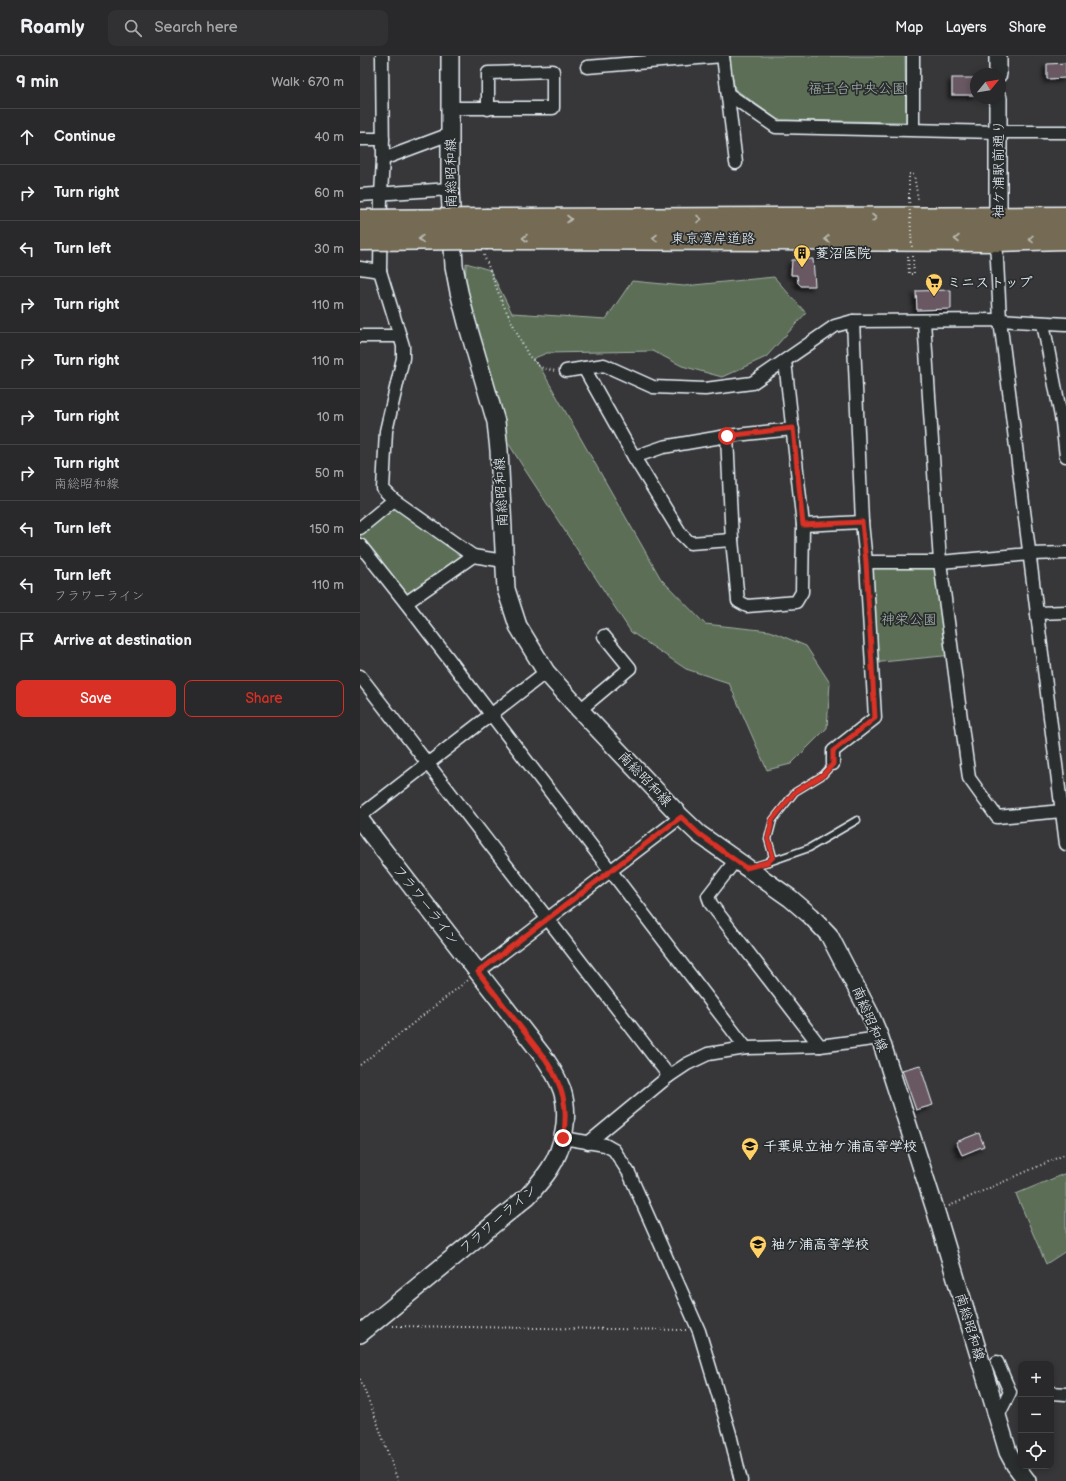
<!DOCTYPE html>
<html lang="en">
<head>
<meta charset="utf-8">
<style>
  :root { --surface:#29282a; --page:#313032; --text:#f1f3f6; --muted:#a5a6a8; --line:#454447; --accent:#d93025 }
  body { margin:0; font-family:"Balsamiq Sans","Klee One",sans-serif; background:var(--page); color:var(--text) }
  .controls { position:absolute; right:12px; bottom:12px; display:grid; overflow:hidden; border-radius:8px; box-shadow:0 2px 6px #0003 }
  .controls button { width:36px; height:36px; display:grid; place-items:center; padding:0; border:0; border-bottom:1px solid var(--line); background:var(--surface); color:var(--text); font:20px sans-serif }
  .compass { position:absolute; left:610px; top:12px; width:36px; height:36px; border-radius:50%; background:var(--surface); box-shadow:0 2px 6px #0003; rotate:60deg }
  .stop { position:absolute; width:12px; height:12px; margin:-9px; border:3px solid #d93025; border-radius:50%; background:#fff }
  .stop.end { background:#d93025; border-color:#fff; box-shadow:0 1px 4px #0008 }
  .list { margin:0; padding:0; list-style:none }
  h2 { display:flex; justify-content:space-between; align-items:center; height:52px; margin:0; padding:0 16px; font-size:17px }
  h2 small { font-size:13px; font-weight:400; color:var(--muted) }
  .list li { display:grid; grid-template-columns:26px 1fr auto; gap:12px; align-items:center; box-sizing:border-box; height:56px; padding:0 16px; border-top:1px solid var(--line) }
  .list b { display:block; font-size:15px; white-space:nowrap }
  .list p { margin:0; font-size:13px; white-space:nowrap; color:var(--muted) }
  .list em { font-size:13px; font-style:normal; color:var(--muted) }
  .actions { display:flex; gap:8px; padding:12px 16px }
  .actions a { flex:1; padding:9px 0; border:1px solid var(--accent); border-radius:8px; text-align:center; font-size:14px; color:var(--accent) }
  .actions .main { background:var(--accent); color:#fff }
  .icon { flex:none; width:22px; height:22px; fill:none; stroke:currentColor; stroke-width:2; stroke-linecap:round; stroke-linejoin:round }
  .map { position:relative; flex:none; width:706px; height:1425px; overflow:hidden }
  header { display:flex; align-items:center; gap:24px; box-sizing:border-box; height:56px; padding:0 20px; background:var(--surface); border-bottom:1px solid var(--line) }
  header strong { font-size:19px }
  nav { display:flex; gap:22px; margin-inline-start:auto; font-size:14px }
  .search { width:280px; height:36px; background:var(--page); display:flex; align-items:center; gap:10px; box-sizing:border-box; padding:0 14px; border-radius:8px; color:var(--muted); font-size:15px }
  main { display:flex }
  aside { flex:1; background:var(--surface) }
  .map>svg:first-child { display:block }
</style>
</head>
<body>
<header>
<strong>Roamly</strong>
<div class="search"><svg class="icon" aria-label="search" viewBox="0 0 24 24"><circle cx="10" cy="10" r="6"/><path d="M15 15l6 6"/></svg>Search here</div>
<nav><a>Map</a><a>Layers</a><a>Share</a></nav>
</header>
<main>
<aside>
<h2>9 min<small>Walk · 670 m</small></h2>
<ul class="list">
<li><svg class="icon" aria-label="ahead" viewBox="0 0 24 24"><path d="M12 20V5M6 11l6-6 6 6"/></svg><div><b>Continue</b></div><em>40 m</em></li>
<li><svg class="icon" aria-label="right" viewBox="0 0 24 24"><path d="M7 20v-9h11M14 6l5 5-5 5"/></svg><div><b>Turn right</b></div><em>60 m</em></li>
<li><svg class="icon" aria-label="left" viewBox="0 0 24 24"><path d="M17 20v-9H6M10 6l-5 5 5 5"/></svg><div><b>Turn left</b></div><em>30 m</em></li>
<li><svg class="icon" aria-label="right" viewBox="0 0 24 24"><path d="M7 20v-9h11M14 6l5 5-5 5"/></svg><div><b>Turn right</b></div><em>110 m</em></li>
<li><svg class="icon" aria-label="right" viewBox="0 0 24 24"><path d="M7 20v-9h11M14 6l5 5-5 5"/></svg><div><b>Turn right</b></div><em>110 m</em></li>
<li><svg class="icon" aria-label="right" viewBox="0 0 24 24"><path d="M7 20v-9h11M14 6l5 5-5 5"/></svg><div><b>Turn right</b></div><em>10 m</em></li>
<li><svg class="icon" aria-label="right" viewBox="0 0 24 24"><path d="M7 20v-9h11M14 6l5 5-5 5"/></svg><div><b>Turn right</b><p>南総昭和線</p></div><em>50 m</em></li>
<li><svg class="icon" aria-label="left" viewBox="0 0 24 24"><path d="M17 20v-9H6M10 6l-5 5 5 5"/></svg><div><b>Turn left</b></div><em>150 m</em></li>
<li><svg class="icon" aria-label="left" viewBox="0 0 24 24"><path d="M17 20v-9H6M10 6l-5 5 5 5"/></svg><div><b>Turn left</b><p>フラワーライン</p></div><em>110 m</em></li>
<li><svg class="icon" aria-label="arrive" viewBox="0 0 24 24"><path d="M6 21V4h12l-3 4 3 4H6"/></svg><div><b>Arrive at destination</b></div></li>
</ul>
<div class="actions"><a class="main">Save</a><a>Share</a></div>
</aside>
<div class="map">
<svg width="706" height="1425" viewBox="0 0 706 1425">
  <defs>
    <filter id="shadow"><feDropShadow dx="-3.5" dy="3.5" stdDeviation="2" flood-color="#0009"/></filter>
  </defs>
  <rect width="100%" height="100%" fill="#373638"/>
  <filter id="ink" filterUnits="userSpaceOnUse"><feTurbulence type="fractalNoise" baseFrequency=".025" numOctaves="2"/><feDisplacementMap in="SourceGraphic" scale="8" xChannelSelector="R" yChannelSelector="G"/><feConvolveMatrix kernelMatrix="1 2 1 2 8 2 1 2 1" color-interpolation-filters="sRGB"/></filter>
  <g filter="url(#ink)">
    <g fill="#5c6e57" stroke="#a2b0a8">
      <polygon points="368,0 545,0 546,66 418,64 375,33"/>
      <polygon points="106,207 130,214 152,257 246,263 272,225 324,230 414,221 446,257 406,301 362,321 322,310 293,295 187,297 172,303 180,311 301,523 345,568 410,575 446,590 470,627 467,672 431,708 407,714 369,627 326,613 271,576 165,414 147,385 104,258"/>
      <polygon points="34,450 104,500 47,540 0,481 0,479"/>
      <polygon points="506,506 580,506 593,599 512,607"/>
      <polygon points="706,1117 706,1195 686,1208 656,1138"/>
    </g>
    <g fill="#695862" stroke="#e8f1f8" filter="url(#shadow)">
      <polygon points="706,7 706,22 687,23 687,8"/>
      <rect x="592" y="22" width="24" height="17"/>
      <polygon points="453,203 455,230 441,230 438,227 437,219 431,219 432,204"/>
      <polygon points="591,234 591,253 557,254 556,235"/>
      <polygon points="560,1009 573,1049 556,1054 542,1014"/>
      <polygon points="619,1077 624,1090 602,1099 596,1086"/>
    </g>
    <g fill="none" stroke-linecap="round" stroke-linejoin="round">
      <g stroke="#e8f1f8" stroke-width="9">
        <g id="lane">
          <polyline points="409,806 449,792 497,764"/>
          <polyline points="391,811 408,806 413,801 408,783 413,764 435,736 463,719 473,708"/>
        </g>
      </g>
      <g stroke="#e8f1f8" stroke-width="15">
        <g id="street">
          <polyline points="363,0 376,107"/>
          <polyline points="553,0 553,73"/>
          <polyline points="227,11 363,0"/>
          <polyline points="368,38 416,71 638,76 706,76"/>
          <polyline points="90,52 193,52 193,15 128,17 128,53"/>
          <polyline points="0,83 23,83"/>
          <polyline points="23,103 90,78"/>
          <polyline points="0,139 90,133"/>
          <polyline points="636,184 640,264 706,788"/>
          <polyline points="0,212 20,215 43,290 43,302 26,375 23,433 34,444 113,500 144,505"/>
          <polyline points="20,215 21,138 23,103 22,0"/>
          <polyline points="564,265 580,506 609,722 637,761 702,755"/>
          <polyline points="683,267 702,366 706,400"/>
          <polyline points="0,280 40,280"/>
          <polyline points="224,312 274,401 321,478 330,487 372,484"/>
          <polyline points="206,315 244,309 293,331 345,333 392,327 475,270 493,265 640,264 706,268"/>
          <polyline points="367,380 372,484 378,545 387,550 436,546 442,536 443,469 425,305"/>
          <polyline points="274,401 303,391 367,380 433,373"/>
          <polyline points="443,469 502,466"/>
          <polyline points="0,472 34,444"/>
          <polyline points="0,489 46,547 386,992"/>
          <polyline points="506,506 580,506 670,498 706,497"/>
          <polyline points="46,547 113,500"/>
          <polyline points="677,557 706,556"/>
          <polyline points="0,620 309,1020"/>
          <polyline points="220,654 270,612 244,580"/>
          <polyline points="473,708 473,695 515,662 506,506 502,466 493,265"/>
          <polyline points="0,760 186,616"/>
          <polyline points="375,805 348,840 351,848 460,990"/>
          <polyline points="118,916 321,761"/>
          <polyline points="203,1082 245,1089 254,1094 269,1117 339,1275 370,1378 381,1425"/>
          <polyline points="228,1087 309,1020 327,1008 348,998 386,992 460,990 520,982"/>
          <polyline points="691,1337 706,1338"/>
          <polyline points="637,1362 650,1336 637,1306"/>
        </g>
      </g>
      <g stroke="#e8f1f8" stroke-width="20">
        <g id="secondary">
          <polyline points="90,0 90,133 94,210 99,236 107,267 136,366 139,394 146,533 158,570 186,616 220,654 321,761 339,778 430,842 451,860 469,879 510,958 520,982 576,1156 648,1396 655,1409 667,1425"/>
          <polyline points="638,0 638,18"/>
          <polyline points="637,173 638,161 638,42"/>
          <path d="M0,764l186,240c6,9 12,19 16,30 8,25 2,58 -13,80 -6,9 -14,18 -21,26l-168,138"/>
        </g>
      </g>
      <g stroke="#e8f1f8" stroke-width="25">
        <g id="highway">
          <polyline points="128,164 706,162"/>
          <polyline points="128,182 636,184 706,182"/>
        </g>
      </g>
      <g stroke="#e8f1f8" stroke-width="2" stroke-dasharray="1 3" stroke-linecap="butt">
        <polyline points="549,142 549,118 554,119 558,143"/>
        <polyline points="124,199 142,246 168,299 180,311 195,315"/>
        <polyline points="548,200 549,218 554,218 553,200"/>
        <polyline points="0,1009 108,924"/>
        <polyline points="589,1150 706,1098"/>
        <polyline points="33,1270 326,1274"/>
        <polyline points="0,1323 17,1366 38,1425"/>
      </g>
      <use href="#lane" stroke="#2a2d2e" stroke-width="6"/>
      <use href="#street" stroke="#2a2d2e" stroke-width="12"/>
      <use href="#secondary" stroke="#2a2d2e" stroke-width="17"/>
      <use href="#highway" stroke="#746b52" stroke-width="22"/>
      <g stroke="#e8f1f8" stroke-width="25" stroke-linecap="butt">
        <g id="highway-bridge">
          <polyline points="0,165 128,164"/>
          <polyline points="0,183 128,182"/>
        </g>
      </g>
      <polyline stroke="#e8f1f8" stroke-width="2" stroke-dasharray="1 3" stroke-linecap="butt" points="549,142 552,192"/>
      <use href="#highway-bridge" stroke="#746b52" stroke-width="22"/>
    </g>
    <defs><path id="oneway-chevron" d="M-2-3.5L2.5 0L-2 3.5" fill="none" stroke-width="1.6" stroke-linecap="round" stroke-linejoin="round"/></defs>
    <g stroke="#babbb6">
      <use href="#oneway-chevron" transform="translate(514 162)"/>
      <use href="#oneway-chevron" transform="translate(209 163)"/>
      <use href="#oneway-chevron" transform="translate(339 163)"/>
      <use href="#oneway-chevron" transform="translate(165 182) rotate(-180)"/>
      <use href="#oneway-chevron" transform="translate(295 182) rotate(-180)"/>
      <use href="#oneway-chevron" transform="translate(61 183) rotate(179)"/>
      <use href="#oneway-chevron" transform="translate(467 183) rotate(-180)"/>
      <use href="#oneway-chevron" transform="translate(597 183) rotate(-180)"/>
      <use href="#oneway-chevron" transform="translate(671 183) rotate(179)"/>
    </g>
  </g>
  <g fill="none" stroke-linecap="round" stroke-linejoin="round" filter="url(#ink)">
    <path stroke="#d93025" stroke-width="5" d="M203,1082c6,-32 0,-51 -17,-78l-68,-88 203,-155 18,17 47,34 22,-6 5,-5 -5,-18 4,-19 23,-28 28,-17 10,-11v-13l42,-33 -9,-156 -4,-40 -59,3 -10,-97 -66,8"/>
  </g>
  <defs>
    <g id="building-pin" transform="scale(0.9)"><path d="M0 17L-7.5 6A9.5 9.5 0 1 1 7.5 6Z" fill="#ffd166" stroke="#2a2d2e"/><path d="M-4-6H4V6H1V3H-1V6H-4ZM-2.5-4.3h1.7v1.8h-1.7ZM.8-4.3h1.7v1.8H.8ZM-2.5-1h1.7V.8h-1.7ZM.8-1h1.7V.8H.8Z" fill="#111"/></g>
    <g id="supermarket-pin" transform="scale(0.9)"><path d="M0 17L-7.5 6A9.5 9.5 0 1 1 7.5 6Z" fill="#ffd166" stroke="#2a2d2e"/><path d="M-6-5.5h2.5l.6 2H6L4.5 2H-2.5L-4.4-4H-6ZM-1.5 3.2a1.3 1.3 0 1 0 .1 0ZM3 3.2a1.3 1.3 0 1 0 .1 0Z" fill="#111"/></g>
    <g id="school-pin" transform="scale(0.9)"><path d="M0 17L-7.5 6A9.5 9.5 0 1 1 7.5 6Z" fill="#ffd166" stroke="#2a2d2e"/><path d="M0-5L7-2L0 1L-7-2ZM-4 1L0 2.5L4 1V4Q0 6-4 4Z" fill="#111"/></g>
  </defs>
  <g fill-rule="evenodd">
    <use href="#building-pin" x="442" y="197"/>
    <use href="#supermarket-pin" x="574" y="226"/>
    <use href="#school-pin" x="390" y="1090"/>
    <use href="#school-pin" x="398" y="1188"/>
  </g>
  <g text-anchor="middle" dominant-baseline="central" stroke-width="3.5" stroke-linejoin="round" paint-order="stroke">
    <g font-size="14" fill="#a9b6b0" stroke="#2a2d2e">
      <text x="497" y="32">福王台中央公園</text>
      <text x="549" y="563">神栄公園</text>
    </g>
    <g font-size="14" fill="#e8f1f8" stroke="#2a2d2e">
      <text transform="translate(638 113) rotate(-90)">袖ケ浦駅前通り</text>
      <text transform="translate(91 117) rotate(-91)">南総昭和線</text>
      <text x="353" y="182">東京湾岸道路</text>
      <text transform="translate(141 436) rotate(-93)">南総昭和線</text>
      <text transform="translate(285 723) rotate(46)">南総昭和線</text>
      <text transform="translate(66 849) rotate(52)">フラワーライン</text>
      <text transform="translate(510 963) rotate(67)">南総昭和線</text>
      <text transform="translate(138 1163) rotate(-41)">フラワーライン</text>
      <text transform="translate(610 1271) rotate(73)">南総昭和線</text>
    </g>
    <g font-size="14" font-weight="bold" fill="#e8f1f8" stroke="#2a2d2e" text-anchor="start">
      <text x="455" y="197">菱沼医院</text>
      <text x="587" y="226">ミニストップ</text>
      <text x="403" y="1090">千葉県立袖ケ浦高等学校</text>
      <text x="411" y="1188">袖ケ浦高等学校</text>
    </g>
  </g>
</svg>
<div class="controls">
<button>+</button>
<button>−</button>
<button><svg class="icon" aria-label="locate" viewBox="0 0 24 24"><circle cx="12" cy="12" r="6"/><path d="M12 2v4M12 18v4M2 12h4M18 12h4"/></svg></button>
</div>
<svg class="compass" viewBox="-18 -18 36 36"><path d="M0-13l5 13h-10z" fill="#e53935"/><path d="M0 13l5-13h-10z" fill="#a5a6a8"/></svg>
<div class="stop" style="left:367px;top:380px"></div>
<div class="stop end" style="left:203px;top:1082px"></div>
</div>
</main>
</body>
</html>
